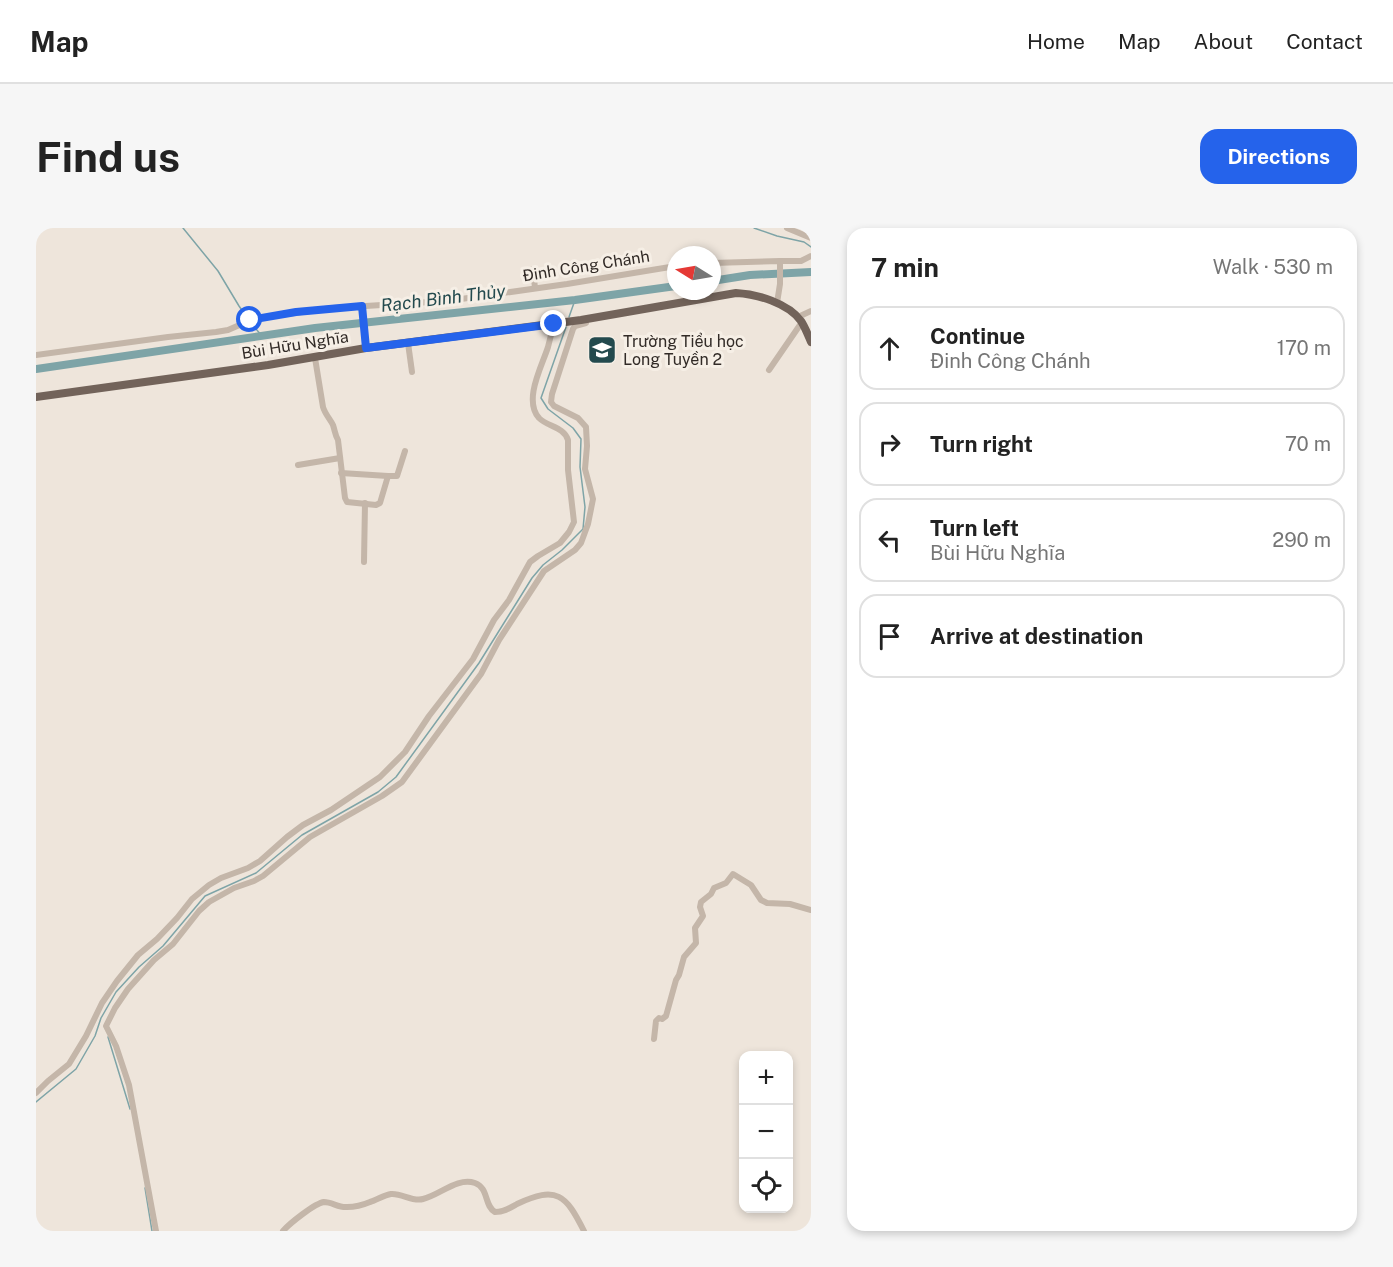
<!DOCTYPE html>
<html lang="en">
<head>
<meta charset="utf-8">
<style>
  :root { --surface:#fff; --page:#f6f6f6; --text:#222; --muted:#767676; --line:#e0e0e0; --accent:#2563eb }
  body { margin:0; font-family:"Public Sans",sans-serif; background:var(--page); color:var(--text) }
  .controls { position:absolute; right:18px; bottom:18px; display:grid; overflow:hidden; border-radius:12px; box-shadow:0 3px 9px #0003 }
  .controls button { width:54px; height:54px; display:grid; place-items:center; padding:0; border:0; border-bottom:2px solid var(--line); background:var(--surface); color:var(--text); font:30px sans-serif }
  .compass { position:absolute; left:631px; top:18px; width:54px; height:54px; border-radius:50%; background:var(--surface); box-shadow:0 3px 9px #0003; rotate:281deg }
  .stop { position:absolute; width:18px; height:18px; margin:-14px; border:4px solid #2563eb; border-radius:50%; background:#fff }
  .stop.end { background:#2563eb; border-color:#fff; box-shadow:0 2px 6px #0008 }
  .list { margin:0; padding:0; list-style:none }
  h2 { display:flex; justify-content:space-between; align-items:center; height:78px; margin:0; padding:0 24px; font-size:26px }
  h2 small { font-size:20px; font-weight:400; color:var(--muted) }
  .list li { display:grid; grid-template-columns:39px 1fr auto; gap:18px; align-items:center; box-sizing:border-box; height:84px; margin:0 12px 12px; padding:0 12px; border:2px solid var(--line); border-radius:18px }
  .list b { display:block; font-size:22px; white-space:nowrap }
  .list p { margin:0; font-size:20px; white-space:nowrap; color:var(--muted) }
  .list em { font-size:20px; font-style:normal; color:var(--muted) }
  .icon { flex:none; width:33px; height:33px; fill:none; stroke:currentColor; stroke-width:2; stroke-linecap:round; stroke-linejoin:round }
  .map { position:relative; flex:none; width:775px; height:1003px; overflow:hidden; border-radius:18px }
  header { display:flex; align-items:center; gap:36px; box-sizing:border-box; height:84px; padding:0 30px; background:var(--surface); border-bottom:2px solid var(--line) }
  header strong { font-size:28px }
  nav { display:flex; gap:33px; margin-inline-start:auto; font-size:21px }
  .intro { display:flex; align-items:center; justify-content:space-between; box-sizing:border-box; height:144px; padding:0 36px }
  h1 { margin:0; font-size:42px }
  .button { padding:15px 27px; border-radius:18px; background:var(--accent); color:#fff; font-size:21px; font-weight:700 }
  main { display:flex; gap:36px; padding:0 36px }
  aside { flex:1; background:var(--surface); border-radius:18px; box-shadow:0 3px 9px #0003 }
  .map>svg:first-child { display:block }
</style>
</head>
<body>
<header>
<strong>Map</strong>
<nav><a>Home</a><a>Map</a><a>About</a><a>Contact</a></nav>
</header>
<div class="intro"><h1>Find us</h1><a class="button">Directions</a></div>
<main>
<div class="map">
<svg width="775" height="1003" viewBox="0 0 775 1003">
  <rect width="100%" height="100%" fill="#eee5db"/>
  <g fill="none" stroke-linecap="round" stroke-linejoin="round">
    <g stroke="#7ea4a7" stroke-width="1.5">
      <polyline points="147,0 182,43 203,78 212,91"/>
      <polyline points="718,0 741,8 768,14 775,19"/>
      <polyline points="533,89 539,72"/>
      <polyline points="215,95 226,108"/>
      <polyline points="72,809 94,881"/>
      <polyline points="0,874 40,841 59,808 65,790 80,764 103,739 127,718 169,668 220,645 266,607 342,564 360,549 443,435 496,350 507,337 526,322 547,301 549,279 544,239 545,211 537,200 512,181 505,170 530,99"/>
      <polyline points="109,960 116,1003"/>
    </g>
    <g stroke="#7ea4a7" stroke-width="8">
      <polyline points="676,53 714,47 775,44"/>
      <polyline points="0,141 279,100 539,72 640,58"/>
    </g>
    <g stroke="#c4b6a9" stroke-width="6">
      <polyline points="751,0 775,10"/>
      <polyline points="744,33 765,33 775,28"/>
      <polyline points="676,35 744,33 744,56 741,75"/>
      <polyline points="497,41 499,60"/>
      <polyline points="326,78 330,120"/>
      <polyline points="762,89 775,83"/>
      <polyline points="372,115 376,144"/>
      <polyline points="0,127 132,109 180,104 192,102 215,92 243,87 297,80 411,73 531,56 640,38"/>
      <path d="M279,130l8,49c2,7 7,12 10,18 2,6 2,10 5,15l7,58 2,4 29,3 4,-2 8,-27h9l8,-25"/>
      <polyline points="733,142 766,94"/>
      <polyline points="262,237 304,230"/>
      <polyline points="305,245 352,248"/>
      <polyline points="328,334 329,275"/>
      <polyline points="618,811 620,793 623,790 626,791 630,788 640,752 643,747 648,729 660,715 659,700 667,688 664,679 665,674 675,666 678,660 690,655 697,646 715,657 725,672 731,675 754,676 775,682"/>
      <path d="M0,865l12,-12 21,-17 17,-28 16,-33 15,-22 21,-26 19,-16 20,-21 15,-19 17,-14 12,-7 27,-10 12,-7 27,-24 16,-12 28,-15 49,-33 25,-25 24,-36 44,-57 21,-39 15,-20 21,-38 8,-6 22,-13 9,-11 5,-10 -6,-52v-30c-4,-13 -20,-13 -29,-22 -16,-18 3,-52 9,-71 2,-8 4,-16 6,-23"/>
      <polyline points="120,1003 93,857 80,818 70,798 79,780 92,761 118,732 137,716 163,683 173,674 198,660 218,653 227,648 274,609 346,568 366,554 445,446 463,412 508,343 539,322 545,315 552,296 557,271 549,241 551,218 550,199 542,190 518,178 515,174 516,166 537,101 539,98 550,95"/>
      <path d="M247,1003c6,-7 32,-28 41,-29 8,0 15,6 23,5 7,0 16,-2 23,-5 7,-2 14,-7 21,-8 11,-1 21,8 32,5 17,-4 34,-22 52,-16 14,5 9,23 20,29 9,0 15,-4 22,-8 40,-19 49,-9 67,27"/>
    </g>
    <path stroke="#72635a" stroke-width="8" d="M0,169l232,-32 98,-17 215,-28 155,-27c21,1 52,10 65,28 4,6 7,14 10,21"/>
  </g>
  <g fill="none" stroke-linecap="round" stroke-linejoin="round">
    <polyline stroke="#2563eb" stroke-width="8" points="214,92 260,84 326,78 330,120 518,96"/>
  </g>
  <defs>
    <g id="school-square" transform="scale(1.5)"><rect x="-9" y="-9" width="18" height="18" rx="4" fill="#234a4e" stroke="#f6efe6"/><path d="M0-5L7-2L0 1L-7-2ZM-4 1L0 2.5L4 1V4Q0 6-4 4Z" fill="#fff"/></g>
  </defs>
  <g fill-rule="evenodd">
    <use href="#school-square" x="566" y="122"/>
  </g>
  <g text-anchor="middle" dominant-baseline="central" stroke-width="6" stroke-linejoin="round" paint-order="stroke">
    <g font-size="16" fill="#322b27" stroke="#f6efe6">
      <text transform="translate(550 38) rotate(-9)">Đinh Công Chánh</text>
      <text transform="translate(259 117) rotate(-9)">Bùi Hữu Nghĩa</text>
    </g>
    <g font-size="16" fill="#322b27" stroke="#f6efe6" text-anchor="start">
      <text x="587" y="113">Trường Tiểu học<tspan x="587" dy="18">Long Tuyền 2</tspan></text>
    </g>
    <g font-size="18" font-style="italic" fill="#234a4e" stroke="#f6efe6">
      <text transform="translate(407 70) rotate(-7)">Rạch Bình Thủy</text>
    </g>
  </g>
</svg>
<div class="controls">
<button>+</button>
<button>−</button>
<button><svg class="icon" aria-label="locate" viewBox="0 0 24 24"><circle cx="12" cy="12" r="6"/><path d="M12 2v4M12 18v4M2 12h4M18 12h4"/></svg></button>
</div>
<svg class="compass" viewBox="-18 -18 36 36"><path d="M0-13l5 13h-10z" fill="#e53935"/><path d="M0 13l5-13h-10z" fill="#767676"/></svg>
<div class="stop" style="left:214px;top:92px"></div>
<div class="stop end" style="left:518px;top:96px"></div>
</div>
<aside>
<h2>7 min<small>Walk · 530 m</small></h2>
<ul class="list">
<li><svg class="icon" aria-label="ahead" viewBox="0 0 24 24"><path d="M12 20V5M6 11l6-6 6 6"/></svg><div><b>Continue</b><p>Đinh Công Chánh</p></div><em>170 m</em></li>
<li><svg class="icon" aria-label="right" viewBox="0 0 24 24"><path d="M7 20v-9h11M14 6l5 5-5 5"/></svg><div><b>Turn right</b></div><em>70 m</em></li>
<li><svg class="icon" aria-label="left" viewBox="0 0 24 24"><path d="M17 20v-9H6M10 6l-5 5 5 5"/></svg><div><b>Turn left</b><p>Bùi Hữu Nghĩa</p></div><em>290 m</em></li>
<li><svg class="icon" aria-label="arrive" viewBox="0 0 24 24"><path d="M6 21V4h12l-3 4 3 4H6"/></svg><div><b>Arrive at destination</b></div></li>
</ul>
</aside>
</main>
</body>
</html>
